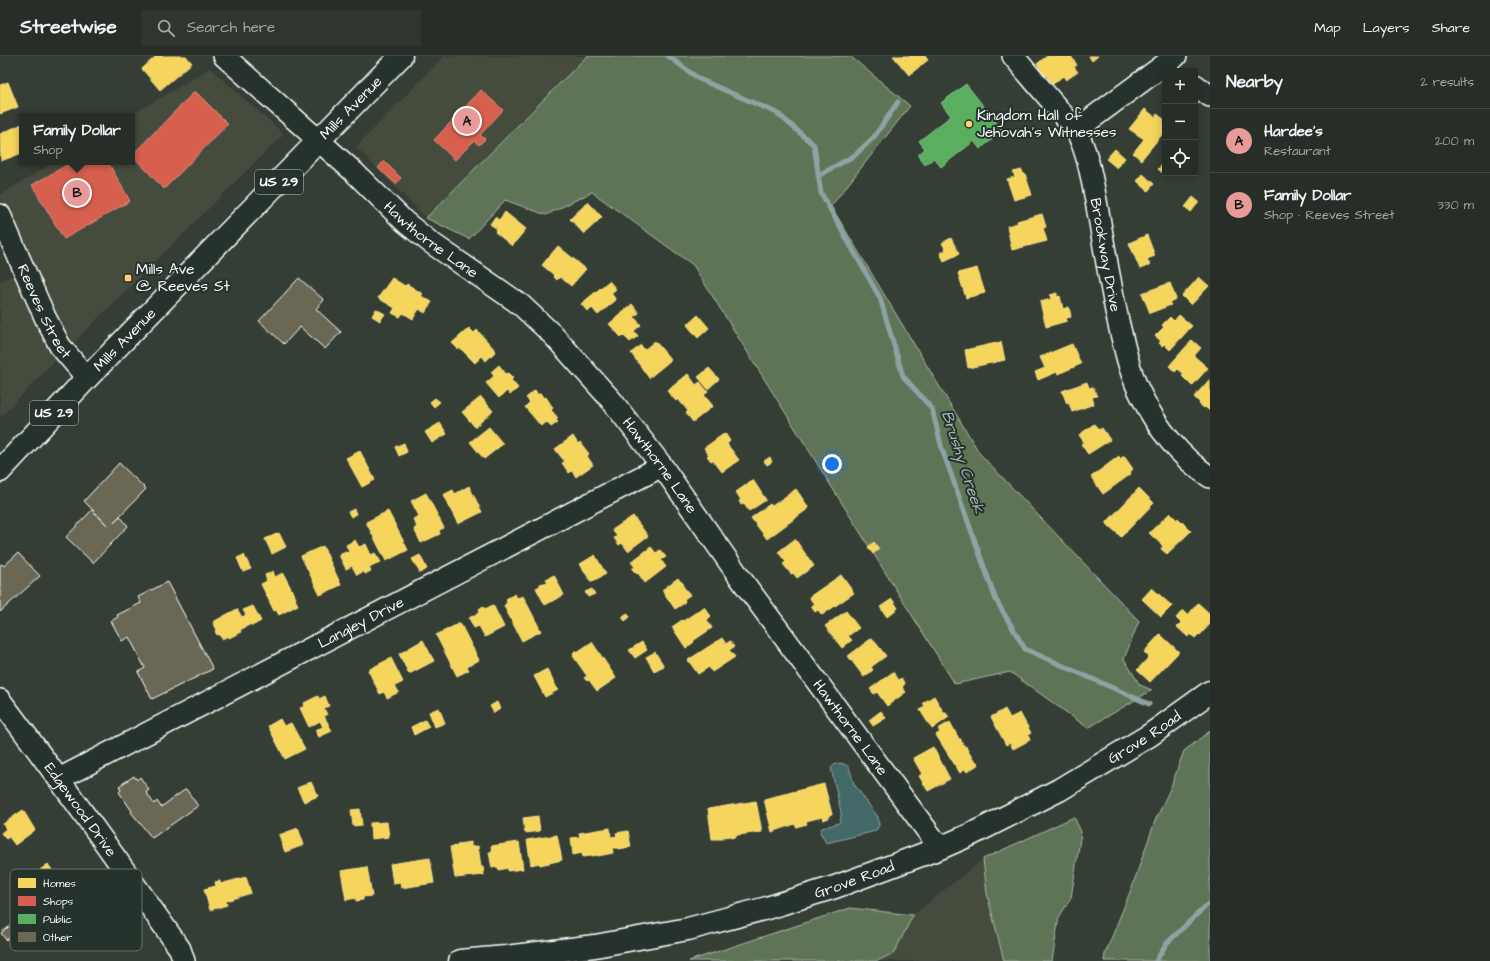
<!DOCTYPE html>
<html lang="en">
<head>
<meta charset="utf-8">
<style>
  :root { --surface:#272e28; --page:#2f3630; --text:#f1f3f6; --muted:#a4a8a8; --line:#434a45; --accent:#e69b98 }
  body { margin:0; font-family:"Architects Daughter",sans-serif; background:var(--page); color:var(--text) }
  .controls { position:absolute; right:12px; top:12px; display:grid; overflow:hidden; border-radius:0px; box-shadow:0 2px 10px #0003 }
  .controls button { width:36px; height:36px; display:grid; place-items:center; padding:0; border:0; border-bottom:1px solid var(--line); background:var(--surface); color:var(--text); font:20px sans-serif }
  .you { position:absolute; left:832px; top:408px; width:14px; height:14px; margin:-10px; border:3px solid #fff; border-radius:50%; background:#1a73e8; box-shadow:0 0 0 6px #1a73e833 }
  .badge { display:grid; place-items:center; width:26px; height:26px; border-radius:50%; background:var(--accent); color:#111; font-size:13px; font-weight:700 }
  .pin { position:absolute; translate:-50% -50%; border:2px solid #fff; box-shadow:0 1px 4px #0006 }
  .popup { position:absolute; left:19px; top:57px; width:116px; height:52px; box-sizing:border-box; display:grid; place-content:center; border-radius:0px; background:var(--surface); filter:drop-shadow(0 1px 3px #0005); font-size:13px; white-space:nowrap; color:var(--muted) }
  .popup b { font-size:15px; color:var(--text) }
  .popup::after { content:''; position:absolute; left:50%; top:100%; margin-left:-8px; border:8px solid transparent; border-top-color:var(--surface) }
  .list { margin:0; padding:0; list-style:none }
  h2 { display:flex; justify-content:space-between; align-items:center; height:52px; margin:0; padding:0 16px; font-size:17px }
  h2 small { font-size:13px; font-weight:400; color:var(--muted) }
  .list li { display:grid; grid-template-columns:26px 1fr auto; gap:12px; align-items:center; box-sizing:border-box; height:64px; padding:0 16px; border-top:1px solid var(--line) }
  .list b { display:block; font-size:15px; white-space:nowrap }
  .list p { margin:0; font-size:13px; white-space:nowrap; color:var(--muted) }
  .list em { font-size:13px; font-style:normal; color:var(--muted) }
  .icon { flex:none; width:22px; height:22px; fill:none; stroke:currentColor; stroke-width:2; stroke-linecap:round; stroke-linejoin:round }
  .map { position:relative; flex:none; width:1210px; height:905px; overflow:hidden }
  header { display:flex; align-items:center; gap:24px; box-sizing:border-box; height:56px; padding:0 20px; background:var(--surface); border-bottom:1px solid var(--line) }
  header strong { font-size:19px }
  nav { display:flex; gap:22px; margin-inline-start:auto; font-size:14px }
  .search { width:280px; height:36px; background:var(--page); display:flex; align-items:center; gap:10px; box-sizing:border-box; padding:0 14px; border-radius:0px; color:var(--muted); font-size:15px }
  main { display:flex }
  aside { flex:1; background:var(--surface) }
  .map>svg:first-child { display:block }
</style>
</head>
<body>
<header>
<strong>Streetwise</strong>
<div class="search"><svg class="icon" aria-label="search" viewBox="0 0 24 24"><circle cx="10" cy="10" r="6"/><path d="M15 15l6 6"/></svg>Search here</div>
<nav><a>Map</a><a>Layers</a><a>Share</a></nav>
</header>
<main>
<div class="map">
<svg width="1210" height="905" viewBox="0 0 1210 905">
  <rect width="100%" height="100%" fill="#343e35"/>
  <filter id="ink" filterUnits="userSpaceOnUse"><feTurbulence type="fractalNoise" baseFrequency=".025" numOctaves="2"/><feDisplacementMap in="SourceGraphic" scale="8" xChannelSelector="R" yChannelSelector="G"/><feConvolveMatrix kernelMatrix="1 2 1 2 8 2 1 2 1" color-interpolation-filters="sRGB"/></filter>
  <g filter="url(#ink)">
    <g fill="#444b3e">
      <polygon points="444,0 587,0 426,162 356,91"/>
      <polygon points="210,12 284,78 49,311 0,362 0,225 13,220 0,162 0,139 54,106 132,106 132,60 130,60"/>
      <polygon points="983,803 987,838 1004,905 689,905 850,852 913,859"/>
    </g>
    <g fill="#5e7357" stroke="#aeb9ab">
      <polygon points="587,0 850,0 910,50 831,150 980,398 1139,565 1124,603 1140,629 1152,634 1088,672 1010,616 955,628 693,209 592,136 546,159 505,144 469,183 426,162"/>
      <polygon points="1210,675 1210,905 1104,905 1105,898 1132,831 1155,765 1170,733 1184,695"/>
      <polygon points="1074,761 1081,776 1071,842 1059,861 1052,905 1004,905 987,838 983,803"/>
      <polygon points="850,852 913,859 894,897 877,905 689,905"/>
    </g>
    <polygon fill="#436868" stroke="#8ea4a4" points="839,707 844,708 849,711 854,728 878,761 879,769 877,773 872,776 826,787 820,776 822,772 839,767 841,762 841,756 831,712 834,709"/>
    <g fill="#f6d55c" stroke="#f9e28d">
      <polygon points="156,0 186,0 192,7 160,34 142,13"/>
      <polygon points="893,0 925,0 928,4 909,19"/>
      <polygon points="1047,0 1071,0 1077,9 1074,11 1078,16 1066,24 1063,20 1053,28 1046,19 1045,20 1037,8"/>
      <polygon points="1089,0 1098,0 1092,5"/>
      <polygon points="8,26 18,51 0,58 0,29"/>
      <polygon points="1145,53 1155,61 1157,58 1165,64 1163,67 1165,69 1165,75 1141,104 1133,97 1144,83 1129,73"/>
      <polygon points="22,68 22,97 1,105 0,78"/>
      <polygon points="1115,93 1125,102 1117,112 1106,103"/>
      <polygon points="1165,106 1165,117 1167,117 1165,119 1158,113"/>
      <polygon points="1022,114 1023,118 1025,118 1032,139 1014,144 1007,123 1015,121 1013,116"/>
      <polygon points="1143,118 1154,128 1148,135 1137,125"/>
      <polygon points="1193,141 1199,146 1191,156 1185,151"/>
      <polygon points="588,146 602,161 584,178 570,163"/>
      <polygon points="505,156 526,173 512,190 495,176 497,173 490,168 495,161 499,164"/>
      <polygon points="1042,158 1046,171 1043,172 1047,185 1012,194 1007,170 1018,167 1017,165"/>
      <polygon points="1147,179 1155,200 1147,203 1150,209 1140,213 1129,187"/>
      <polygon points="951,182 959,198 944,205 940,197 946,194 942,187"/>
      <polygon points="558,190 586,213 571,230 560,221 557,224 553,220 554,219 542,209"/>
      <polygon points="977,212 985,237 966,242 958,217"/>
      <polygon points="1199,221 1209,230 1191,249 1182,240"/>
      <polygon points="392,222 405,230 407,228 423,238 421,240 432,246 425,257 419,253 413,263 403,257 400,261 392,257 395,252 378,242"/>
      <polygon points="609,225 616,233 611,237 616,244 598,259 592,252 588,256 581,248"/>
      <polygon points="1170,227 1176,243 1169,246 1171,249 1150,257 1142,237"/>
      <polygon points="1057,237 1057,241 1060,240 1063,253 1069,251 1071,261 1066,262 1067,265 1046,271 1040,246 1051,243 1050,239"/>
      <polygon points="632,248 639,257 634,261 641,269 634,275 638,280 630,286 623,279 621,281 609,268"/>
      <polygon points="376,253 385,258 380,265 372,260"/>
      <polygon points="698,259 709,272 698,282 687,269"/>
      <polygon points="1179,259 1192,270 1170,294 1164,288 1162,290 1159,287 1161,285 1155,280 1164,271 1162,269 1170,261 1174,265"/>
      <polygon points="469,272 474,277 477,274 496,295 486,305 482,300 475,307 460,292 458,293 452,287"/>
      <polygon points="1192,284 1201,292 1194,300 1208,312 1192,330 1182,320 1184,318 1178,313 1175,316 1169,310"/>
      <polygon points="655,285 671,304 649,322 631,297 641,289 644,294"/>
      <polygon points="1001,286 1005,304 968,312 965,294"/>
      <polygon points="1072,288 1081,308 1058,318 1057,316 1038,324 1035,316 1045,312 1040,301"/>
      <polygon points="499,309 506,318 508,317 513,322 511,324 518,332 510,339 507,335 499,342 486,327 494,320 491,316"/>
      <polygon points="709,312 719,323 708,333 698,321"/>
      <polygon points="688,318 696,329 700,326 708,336 704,339 713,350 693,366 686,357 688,355 678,343 676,345 667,335"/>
      <polygon points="1210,323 1210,355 1205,351 1204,352 1199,348 1200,347 1194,341"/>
      <polygon points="1087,326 1089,332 1093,331 1097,340 1092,341 1094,348 1072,356 1069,347 1067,348 1062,335"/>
      <polygon points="535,334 538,339 540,337 544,342 546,341 553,352 551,354 558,362 556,364 558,366 551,371 547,366 541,370 525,351 530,346 526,342"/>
      <polygon points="481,341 493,355 475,371 462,356"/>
      <polygon points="435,342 440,346 434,351 430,346"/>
      <polygon points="440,367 447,378 432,387 425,376"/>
      <polygon points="1094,368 1099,374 1102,372 1110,384 1088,398 1081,388 1084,386 1079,379"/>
      <polygon points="489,371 503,388 484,403 470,386"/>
      <polygon points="725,377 730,385 727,388 739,404 722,416 713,404 711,405 707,400 709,399 704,392"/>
      <polygon points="573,380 578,388 580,386 589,398 587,400 593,409 576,421 572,415 569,417 562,407 565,406 555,393"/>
      <polygon points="404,387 407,396 399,400 395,391"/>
      <polygon points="360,395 375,424 362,431 346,402"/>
      <polygon points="1119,400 1120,403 1124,400 1133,413 1130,416 1131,418 1103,438 1091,421"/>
      <polygon points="770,401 772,406 767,409 764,405"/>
      <polygon points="753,424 766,444 749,455 744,448 741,449 739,445 741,444 736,436"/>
      <polygon points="469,430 482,456 458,468 443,439 453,434 455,438"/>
      <polygon points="1139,432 1154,447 1121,481 1106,467"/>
      <polygon points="796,433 809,452 767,483 751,462 770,448 772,450"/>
      <polygon points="426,437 444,472 439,474 440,478 421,487 414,473 417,471 413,463 419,460 411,445"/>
      <polygon points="354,453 356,458 351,461 348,456"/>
      <polygon points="388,455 408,494 386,505 366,466"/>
      <polygon points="1170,457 1177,464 1178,462 1191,475 1167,498 1161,493 1163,490 1149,477"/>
      <polygon points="633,460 648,480 628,495 622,487 619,489 614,482 617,480 612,474"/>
      <polygon points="279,477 286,491 272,498 265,483"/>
      <polygon points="795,483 814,510 797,522 793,517 791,518 783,508 786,506 778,496"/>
      <polygon points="355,484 359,491 366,488 371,499 375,497 381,506 369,512 371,515 365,518 364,515 357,519 352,510 346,513 339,499 346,496 347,497 349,496 346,489"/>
      <polygon points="874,486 879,493 873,498 868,491"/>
      <polygon points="323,490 341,529 320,539 301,500"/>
      <polygon points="651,491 656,497 660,494 666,501 661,504 666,511 645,527 638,517 637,518 632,513 635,511 631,506"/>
      <polygon points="244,499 251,513 243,516 237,502"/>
      <polygon points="420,499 427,513 420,517 412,503"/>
      <polygon points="595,499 606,518 591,526 580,508"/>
      <polygon points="273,515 275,521 283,517 296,542 295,543 298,549 279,559 276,554 274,555 261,528 267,525 265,519"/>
      <polygon points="554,519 564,539 545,549 536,532 540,530 540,528 548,526 546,523"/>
      <polygon points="841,519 854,537 822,559 818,554 815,556 811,550 814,548 809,541"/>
      <polygon points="678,522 681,526 682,526 684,529 683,530 690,539 684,543 685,545 683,548 675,553 662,534"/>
      <polygon points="1152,532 1172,550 1161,561 1142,543"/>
      <polygon points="592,533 595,538 588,541 585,536"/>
      <polygon points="515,538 517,542 523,540 541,575 522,585 504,550 507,546 506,543"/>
      <polygon points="892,543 898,552 887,561 880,551"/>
      <polygon points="1198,547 1210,558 1210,564 1208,565 1210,568 1200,579 1199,578 1195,582 1190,578 1188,581 1177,571 1181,567 1176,562 1183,554 1188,559"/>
      <polygon points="493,549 504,571 485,581 479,570 474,572 469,562 480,556 479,553 483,550 485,553"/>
      <polygon points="253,550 261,565 252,570 251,568 240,574 241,576 229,582 228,580 222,583 219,578 217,579 215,575 217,574 213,566 237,553 242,561 246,559 243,554"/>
      <polygon points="704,551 711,560 707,564 712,572 693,585 694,586 686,592 672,571 682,564 683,565"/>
      <polygon points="846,555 859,572 848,580 852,584 842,592 825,570"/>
      <polygon points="627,557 630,561 625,565 622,561"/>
      <polygon points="460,567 479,604 467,611 469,614 457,620 436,579"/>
      <polygon points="1160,578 1179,596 1150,626 1137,614 1149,601 1144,596"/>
      <polygon points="722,582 726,588 730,585 734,591 729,594 735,601 712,616 709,611 698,618 688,604"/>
      <polygon points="872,582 886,600 871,611 873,614 864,621 848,600"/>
      <polygon points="423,584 434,605 409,618 399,598"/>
      <polygon points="592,586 616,622 597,635 589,624 587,625 584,622 587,620 573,600 574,599 573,597 576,594 577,596"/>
      <polygon points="642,586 647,594 635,602 629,594"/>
      <polygon points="655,596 664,610 654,615 646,601"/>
      <polygon points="391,602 403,626 395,630 399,636 387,642 384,636 380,638 368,614"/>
      <polygon points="547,613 558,634 545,641 534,620"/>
      <polygon points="893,616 898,624 901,622 905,628 902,631 906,636 887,650 877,636 874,638 870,633"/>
      <polygon points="318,640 319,643 325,640 329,650 324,652 327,659 324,660 332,675 319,681 315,674 323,671 320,665 309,671 300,652 305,650 304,647"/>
      <polygon points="934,640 944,657 946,657 949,661 932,673 920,654 925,650 923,647"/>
      <polygon points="497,646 500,653 494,657 490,650"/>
      <polygon points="439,652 445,667 435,671 429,656"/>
      <polygon points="1005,653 1010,662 1020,657 1031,677 1028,679 1030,684 1013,693 1010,687 1006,689 991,661"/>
      <polygon points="881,655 886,662 873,670 869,664"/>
      <polygon points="280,663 284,670 291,667 305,693 285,703 268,670"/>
      <polygon points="425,664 429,671 414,679 411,671"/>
      <polygon points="950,666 959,683 961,683 961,685 965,691 966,690 967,693 974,705 976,705 979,708 967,716 965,713 960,717 936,679 940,676 938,673"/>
      <polygon points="933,691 950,723 928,735 919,720 922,718 913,702"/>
      <polygon points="311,726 318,740 304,746 297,732"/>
      <polygon points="824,728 832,758 829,759 829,762 823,764 822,761 806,765 807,768 796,771 795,768 772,776 764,743"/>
      <polygon points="756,745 762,776 737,779 737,780 731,782 730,780 723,781 723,783 712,783 708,753"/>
      <polygon points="360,753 362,769 353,770 351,754"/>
      <polygon points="23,754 35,774 15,789 9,781 6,783 1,777 6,773 3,768"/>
      <polygon points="538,760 540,775 525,777 523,762"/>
      <polygon points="387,766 389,781 371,783 370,767"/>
      <polygon points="298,772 304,789 285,796 279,779"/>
      <polygon points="610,772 611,781 617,780 616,777 628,775 631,791 618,793 618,792 612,792 613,797 598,800 598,799 583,801 582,797 573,799 571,782 580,781 579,777"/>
      <polygon points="557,779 562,804 540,809 539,807 531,809 527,784"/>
      <polygon points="471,786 471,791 478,790 481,811 483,811 484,819 455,822 450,791 458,790 458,788"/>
      <polygon points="519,786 523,813 508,815 508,812 499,814 498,811 492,812 489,796 492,796 491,790"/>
      <polygon points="430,802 434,827 401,832 400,826 393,827 390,808"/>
      <polygon points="48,808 56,820 60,817 64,822 69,819 73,825 71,826 76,832 55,846 51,840 42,846 34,835 49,825 40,814"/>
      <polygon points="367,811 372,840 363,841 363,844 356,845 356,842 346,844 341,815"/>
      <polygon points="246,821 251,837 226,845 227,849 210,854 204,833 216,830 215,826 220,825 220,828"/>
      <polygon points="90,851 95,859 97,858 101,863 98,865 106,876 97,882 93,877 73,890 68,882 64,885 57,874 59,872 53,864 65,856 71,864"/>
    </g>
    <g fill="#d6604d" stroke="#e29082">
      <polygon points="481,34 503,54 480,79 485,83 479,89 474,85 455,104 434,84"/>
      <polygon points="195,35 228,68 164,133 132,99"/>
      <polygon points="384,105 401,122 396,128 378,112"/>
      <polygon points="72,106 108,106 130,145 64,183 32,129"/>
    </g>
    <polygon fill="#5aae61" stroke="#8cc690" points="966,28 1003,75 980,93 974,85 941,111 934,102 925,109 918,99 925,93 919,85 951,60 941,47"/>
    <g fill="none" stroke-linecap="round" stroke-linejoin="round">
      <g stroke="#8ea4a4" stroke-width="5">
        <polyline points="668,0 699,23 777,57 814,89 821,137 880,242 903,320 932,353 942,393 996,544 1025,593 1149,648"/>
        <polyline points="818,120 855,99 874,81 898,46"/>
        <polyline points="1156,905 1167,887 1210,846"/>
      </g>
    </g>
    <g fill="#6b6854" stroke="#fff">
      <polygon points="299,222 324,244 316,253 341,276 325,293 300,271 284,288 259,265"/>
      <polygon points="119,407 146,433 109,471 84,445"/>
      <polygon points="92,454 109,471 120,460 128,470 93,507 66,481"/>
      <polygon points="18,497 40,520 0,556 0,509 2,508 4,510"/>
      <polygon points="167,526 213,613 152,643 138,616 145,612 129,581 122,585 111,565 118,561 117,559 141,547 138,541"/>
      <polygon points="134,720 137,724 140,721 149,734 146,736 154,748 157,745 161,751 186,733 198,750 152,782 131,756 132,755 119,736 121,734 119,730"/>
      <polygon points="33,853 38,859 26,867 22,861"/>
      <polygon points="12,868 18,875 6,884 1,877"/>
    </g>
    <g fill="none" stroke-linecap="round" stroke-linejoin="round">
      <g stroke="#fff" stroke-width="24">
        <g id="minor">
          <path id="s1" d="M224,0l130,116 51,50 25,20 91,63 32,30 59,66 50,65 76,109 202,273"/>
          <path id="s2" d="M1013,0l63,74c14,27 17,57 23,87 6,36 12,72 20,108 6,24 11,50 23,72 15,31 39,61 68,80"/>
          <polyline points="1195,29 1210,40"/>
          <polyline points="1076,74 1176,0"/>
          <path id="s3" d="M0,159l45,102 15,29 27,32"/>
          <path id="s4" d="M0,644c62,82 121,165 180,249l4,12"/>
          <path id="s5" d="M59,723l603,-313"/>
        </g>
      </g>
      <g stroke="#fff" stroke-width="25">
        <g id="major">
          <path id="s6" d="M0,415l87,-93 314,-322"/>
          <path id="s7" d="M460,905l46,-4 89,-11 93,-17 79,-21 68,-21 105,-39 32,-14 87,-44 91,-55 60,-43"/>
        </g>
      </g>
      <use href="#minor" stroke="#26332d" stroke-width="21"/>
      <use href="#major" stroke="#26332d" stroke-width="22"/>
    </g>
  </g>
  <g fill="#ffd166" stroke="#26332d" stroke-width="1.5">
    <circle cx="969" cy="68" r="4"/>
    <rect x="124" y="218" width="8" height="8" rx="2"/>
  </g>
  <g text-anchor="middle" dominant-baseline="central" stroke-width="4" stroke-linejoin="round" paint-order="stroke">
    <g fill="#26332d" stroke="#bec2c0" stroke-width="1">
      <rect x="255" y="114" width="48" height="24" rx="3"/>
      <rect x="30" y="345" width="48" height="24" rx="3"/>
    </g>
    <g font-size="14" font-weight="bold" fill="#fff">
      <text x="279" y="126">US 29</text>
      <text x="54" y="357">US 29</text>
    </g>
    <g font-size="15" fill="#fff" stroke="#26332d">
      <text stroke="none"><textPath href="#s6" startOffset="505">Mills Avenue</textPath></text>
      <text stroke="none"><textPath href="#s1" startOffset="277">Hawthorne Lane</textPath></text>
      <text stroke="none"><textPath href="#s2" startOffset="226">Brookway Drive</textPath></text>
      <text stroke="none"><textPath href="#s3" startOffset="106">Reeves Street</textPath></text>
      <text stroke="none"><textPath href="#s6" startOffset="181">Mills Avenue</textPath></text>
      <text stroke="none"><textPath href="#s1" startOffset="601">Hawthorne Lane</textPath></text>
      <text stroke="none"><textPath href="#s5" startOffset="340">Langley Drive</textPath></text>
      <text stroke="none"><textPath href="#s1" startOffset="925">Hawthorne Lane</textPath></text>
      <text stroke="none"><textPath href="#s7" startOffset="728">Grove Road</textPath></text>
      <text stroke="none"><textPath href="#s4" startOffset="136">Edgewood Drive</textPath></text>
      <text stroke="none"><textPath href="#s7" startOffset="404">Grove Road</textPath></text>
    </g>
    <g font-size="15" fill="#fff" stroke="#26332d" text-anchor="start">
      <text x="977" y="59">Kingdom Hall of<tspan x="977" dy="17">Jehovah’s Witnesses</tspan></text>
      <text x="136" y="213">Mills Ave<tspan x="136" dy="17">@ Reeves St</tspan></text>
    </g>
    <g font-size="16" font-style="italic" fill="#abb" stroke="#26332d">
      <text transform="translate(963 406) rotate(72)">Brushy Creek</text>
    </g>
  </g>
  <rect x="10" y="813" width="132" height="82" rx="6" fill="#26332d" stroke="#67706c" stroke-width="1"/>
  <rect x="18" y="822" width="18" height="10" fill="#f6d55c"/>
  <rect x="18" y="840" width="18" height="10" fill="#d6604d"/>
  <rect x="18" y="858" width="18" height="10" fill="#5aae61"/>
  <rect x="18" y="876" width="18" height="10" fill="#6b6854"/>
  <g font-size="11" fill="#fff">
    <text x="43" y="831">Homes</text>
    <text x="43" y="849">Shops</text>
    <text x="43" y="867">Public</text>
    <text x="43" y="885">Other</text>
  </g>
</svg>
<div class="controls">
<button>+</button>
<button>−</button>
<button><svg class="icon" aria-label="locate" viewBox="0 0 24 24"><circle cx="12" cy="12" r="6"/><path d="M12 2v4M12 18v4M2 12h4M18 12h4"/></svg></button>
</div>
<div class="you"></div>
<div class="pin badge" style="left:467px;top:65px">A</div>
<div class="pin badge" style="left:77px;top:137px">B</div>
<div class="popup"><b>Family Dollar</b>Shop</div>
</div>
<aside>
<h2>Nearby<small>2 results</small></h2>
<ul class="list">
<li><span class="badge">A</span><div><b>Hardee's</b><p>Restaurant</p></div><em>200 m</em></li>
<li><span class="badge">B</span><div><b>Family Dollar</b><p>Shop · Reeves Street</p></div><em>330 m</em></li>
</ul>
</aside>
</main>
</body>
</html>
